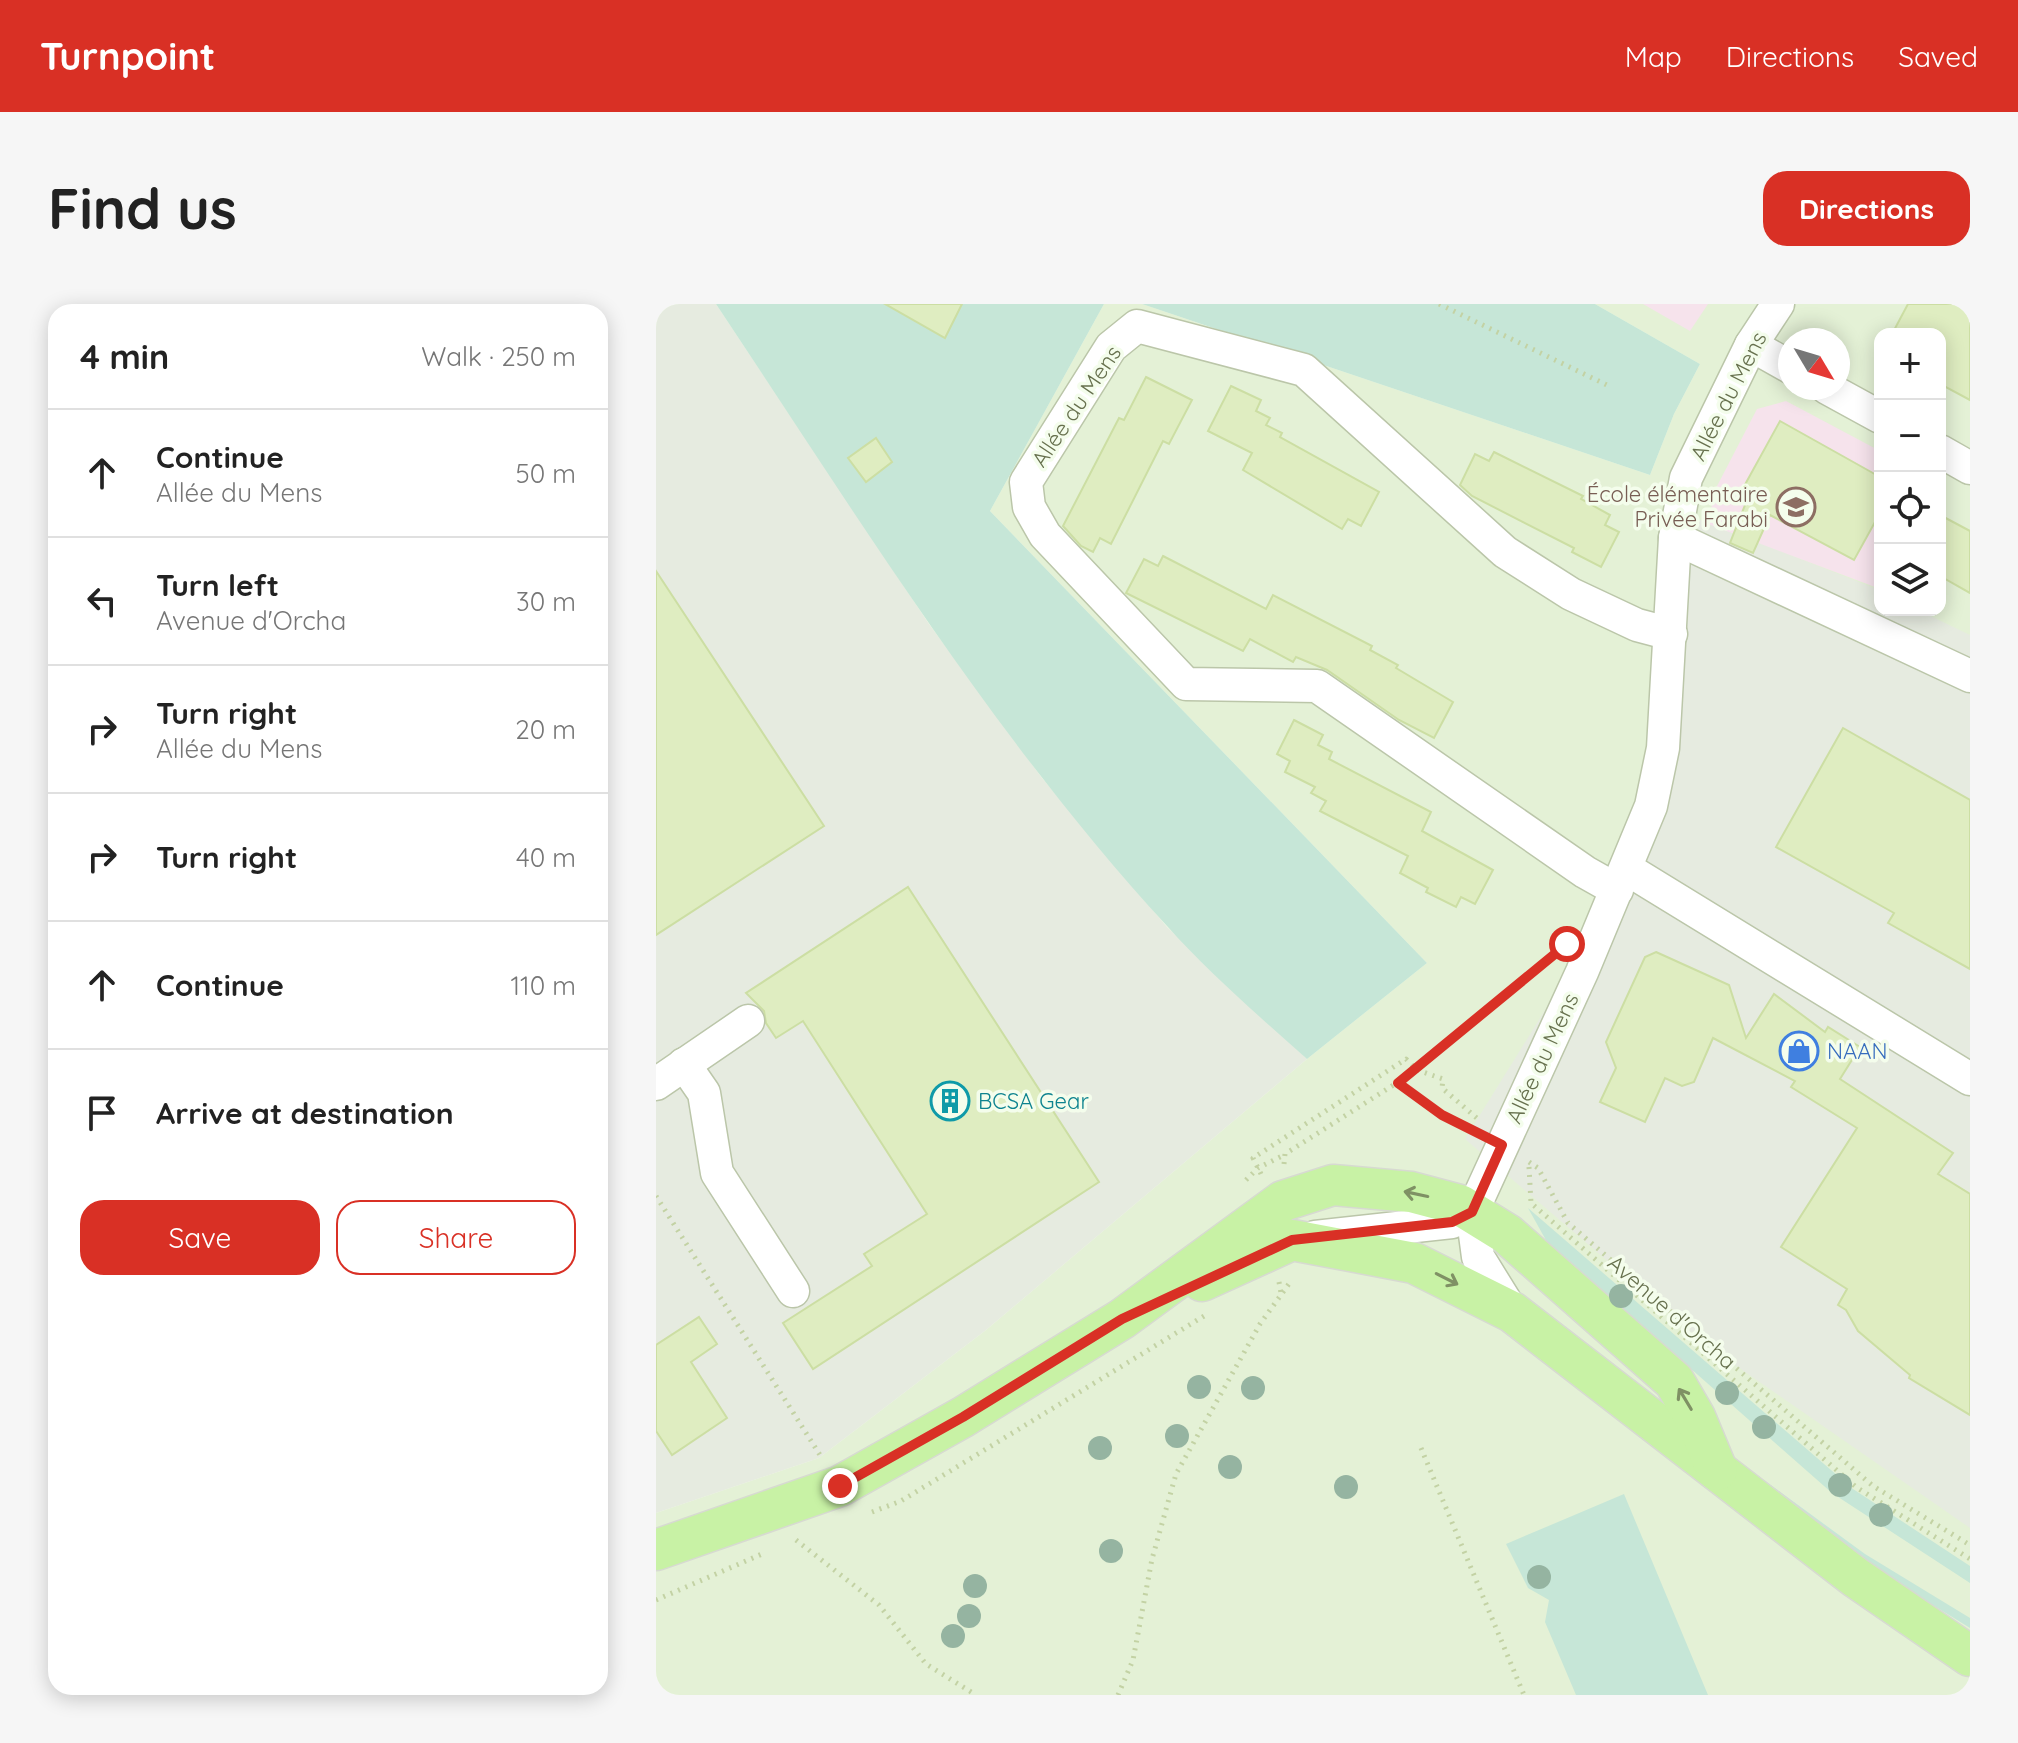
<!DOCTYPE html>
<html lang="en">
<head>
<meta charset="utf-8">
<style>
  :root { --surface:#fff; --page:#f6f6f6; --text:#222; --muted:#767676; --line:#e0e0e0; --accent:#d93025 }
  body { margin:0; font-family:Quicksand,sans-serif; background:var(--page); color:var(--text) }
  .controls { position:absolute; right:24px; top:24px; display:grid; overflow:hidden; border-radius:16px; box-shadow:0 4px 20px #0003 }
  .controls button { width:72px; height:72px; display:grid; place-items:center; padding:0; border:0; border-bottom:2px solid var(--line); background:var(--surface); color:var(--text); font:40px sans-serif }
  .compass { position:absolute; left:1122px; top:24px; width:72px; height:72px; border-radius:50%; background:var(--surface); box-shadow:0 4px 20px #0003; rotate:128deg }
  .stop { position:absolute; width:24px; height:24px; margin:-18px; border:6px solid #d93025; border-radius:50%; background:#fff }
  .stop.end { background:#d93025; border-color:#fff; box-shadow:0 2px 8px #0008 }
  .list { margin:0; padding:0; list-style:none }
  h2 { display:flex; justify-content:space-between; align-items:center; height:104px; margin:0; padding:0 32px; font-size:34px }
  h2 small { font-size:26px; font-weight:400; color:var(--muted) }
  .list li { display:grid; grid-template-columns:52px 1fr auto; gap:24px; align-items:center; box-sizing:border-box; height:128px; padding:0 32px; border-top:2px solid var(--line) }
  .list b { display:block; font-size:30px; white-space:nowrap }
  .list p { margin:0; font-size:26px; white-space:nowrap; color:var(--muted) }
  .list em { font-size:26px; font-style:normal; color:var(--muted) }
  .actions { display:flex; gap:16px; padding:24px 32px }
  .actions a { flex:1; padding:18px 0; border:2px solid var(--accent); border-radius:24px; text-align:center; font-size:28px; color:var(--accent) }
  .actions .main { background:var(--accent); color:#fff }
  .icon { flex:none; width:44px; height:44px; fill:none; stroke:currentColor; stroke-width:2; stroke-linecap:round; stroke-linejoin:round }
  .map { position:relative; flex:none; width:1314px; height:1391px; overflow:hidden; border-radius:24px }
  header { display:flex; align-items:center; gap:48px; box-sizing:border-box; height:112px; padding:0 40px; background:var(--accent); color:#fff }
  header strong { font-size:38px }
  nav { display:flex; gap:44px; margin-inline-start:auto; font-size:28px }
  .intro { display:flex; align-items:center; justify-content:space-between; box-sizing:border-box; height:192px; padding:0 48px }
  h1 { margin:0; font-size:56px }
  .button { padding:20px 36px; border-radius:24px; background:var(--accent); color:#fff; font-size:28px; font-weight:700 }
  main { display:flex; gap:48px; padding:0 48px }
  aside { flex:1; background:var(--surface); border-radius:24px; box-shadow:0 4px 20px #0003 }
  .map>svg:first-child { display:block }
</style>
</head>
<body>
<header>
<strong>Turnpoint</strong>
<nav><a>Map</a><a>Directions</a><a>Saved</a></nav>
</header>
<div class="intro"><h1>Find us</h1><a class="button">Directions</a></div>
<main>
<aside>
<h2>4 min<small>Walk · 250 m</small></h2>
<ul class="list">
<li><svg class="icon" aria-label="ahead" viewBox="0 0 24 24"><path d="M12 20V5M6 11l6-6 6 6"/></svg><div><b>Continue</b><p>Allée du Mens</p></div><em>50 m</em></li>
<li><svg class="icon" aria-label="left" viewBox="0 0 24 24"><path d="M17 20v-9H6M10 6l-5 5 5 5"/></svg><div><b>Turn left</b><p>Avenue d'Orcha</p></div><em>30 m</em></li>
<li><svg class="icon" aria-label="right" viewBox="0 0 24 24"><path d="M7 20v-9h11M14 6l5 5-5 5"/></svg><div><b>Turn right</b><p>Allée du Mens</p></div><em>20 m</em></li>
<li><svg class="icon" aria-label="right" viewBox="0 0 24 24"><path d="M7 20v-9h11M14 6l5 5-5 5"/></svg><div><b>Turn right</b></div><em>40 m</em></li>
<li><svg class="icon" aria-label="ahead" viewBox="0 0 24 24"><path d="M12 20V5M6 11l6-6 6 6"/></svg><div><b>Continue</b></div><em>110 m</em></li>
<li><svg class="icon" aria-label="arrive" viewBox="0 0 24 24"><path d="M6 21V4h12l-3 4 3 4H6"/></svg><div><b>Arrive at destination</b></div></li>
</ul>
<div class="actions"><a class="main">Save</a><a>Share</a></div>
</aside>
<div class="map">
<svg width="1314" height="1391" viewBox="0 0 1314 1391">
  <rect width="100%" height="100%" fill="#f0fae6"/>
  <path fill="#e4f1d6" fill-rule="evenodd" d="M448,0h38l508,171 24,-61 26,-50 -105,-60h375v1391h-1314v-182l163,-55 167,-128 321,-271 120,-96 -437,-452zM1224,30h60v276h-60zM1134,36h48v48h-48z"/>
  <g fill="#e6ebe0">
    <polygon points="0,0 60,0 273,320 386,474 511,623 651,755 330,1026 163,1154 0,1209"/>
    <polygon points="1027,209 1218,284 1224,287 1224,306 1262,306 1314,331 1314,1224 1046,1038 809,835 935,632 988,517"/>
  </g>
  <g fill="#f6e3ec">
    <polygon points="987,0 1052,0 1034,27"/>
    <polygon points="1130,97 1224,147 1224,273 1219,283 1052,220 1059,186 1101,105"/>
  </g>
  <g fill="#c6e6d7">
    <path d="M60,0h388l-114,207 437,452 -120,96c-48,-43 -97,-85 -140,-133 -174,-189 -309,-409 -451,-622z"/>
    <polygon points="486,0 939,0 1044,60 1018,110 994,171"/>
    <polygon points="872,904 1197,1185 1314,1262 1314,1279 1176,1189 891,938"/>
    <polygon points="1101,1171 1209,1250 1314,1314 1314,1324 1204,1256 1096,1177"/>
    <polygon points="968,1190 1052,1391 920,1391 889,1318 893,1296 872,1284 850,1240"/>
  </g>
  <g fill="#dfedc1" stroke="#ccdea3" stroke-width="2">
    <polygon points="229,0 306,0 289,34"/>
    <polygon points="1252,0 1314,0 1314,96 1284,80 1284,30 1236,30"/>
    <polygon points="490,73 536,96 513,140 507,137 455,240 444,234 437,248 425,242 407,222 463,114 468,116"/>
    <polygon points="575,82 605,96 600,107 614,114 610,121 626,129 624,133 723,188 705,222 692,215 686,225 587,166 596,149 552,127"/>
    <polygon points="1124,117 1224,173 1224,209 1198,256 1114,211 1097,249 1074,239 1093,191 1086,186"/>
    <polygon points="220,134 236,158 210,178 192,154"/>
    <polygon points="838,148 927,192 925,195 954,211 949,221 963,228 945,263 916,248 918,244 816,192 804,181 819,150 833,157"/>
    <polygon points="1284,211 1314,227 1314,289 1284,272"/>
    <polygon points="507,252 610,305 617,291 716,342 714,346 742,361 740,364 797,398 778,434 743,416 671,366 640,353 637,358 594,335 587,347 470,289 488,255 502,262"/>
    <polygon points="0,267 168,522 0,631"/>
    <polygon points="638,416 667,431 662,441 676,448 673,455 775,508 766,527 837,566 819,600 805,593 800,603 770,588 772,584 744,569 752,552 664,507 670,497 655,489 659,483 629,468 634,457 621,450"/>
    <polygon points="1187,424 1314,496 1314,665 1232,619 1238,609 1120,543"/>
    <polygon points="252,583 443,878 157,1065 127,1019 216,962 208,950 271,910 147,717 120,734 110,719 108,707 90,689"/>
    <polygon points="1000,648 1073,681 1090,734 1118,690 1169,728 1172,723 1204,743 1184,775 1297,849 1282,870 1314,890 1314,1111 1253,1074 1254,1071 1202,1027 1190,1006 1182,1001 1191,985 1125,943 1201,824 1135,783 1139,777 1057,734 1038,778 1026,782 1009,774 989,818 944,798 960,764 950,738 989,653"/>
    <polygon points="43,1013 61,1040 35,1058 71,1114 16,1151 0,1127 0,1041"/>
  </g>
  <g fill="none" stroke-linecap="round" stroke-linejoin="round">
    <g stroke="#bbc6a9" stroke-width="35">
      <g id="minor">
        <polyline points="1095,41 1134,63"/>
        <polyline points="1171,84 1224,113"/>
        <polyline points="1284,147 1314,164"/>
        <polyline points="1019,234 1314,372"/>
        <polyline points="971,565 1314,775"/>
        <polyline points="961,586 929,568 661,382 530,380 389,231 373,203 370,178 455,43 481,22 648,66 849,248 915,290 981,321 1015,330"/>
        <polyline points="28,760 48,789 61,869 137,987"/>
        <polyline points="0,780 92,717"/>
        <polyline points="659,933 796,918 816,908"/>
        <polyline points="856,1008 822,953 816,908 926,668 995,502 1007,444 1019,234 1030,174 1095,41 1122,0"/>
      </g>
    </g>
    <g stroke="#d7dad1" stroke-width="43">
      <g id="major">
        <polyline points="546,977 636,936 758,959 856,1008 1199,1273 1314,1352"/>
        <polyline points="0,1246 184,1182 307,1113 466,1015 627,897 677,881 755,888 804,901 851,930 1018,1077 1039,1113 1061,1166"/>
      </g>
    </g>
    <g stroke="#c3d2a4" stroke-width="5" stroke-dasharray="2 6" stroke-linecap="butt">
      <polyline points="783,0 955,83"/>
      <polyline points="742,779 786,811 819,826"/>
      <polyline points="873,858 882,864 912,919 1217,1182 1314,1241"/>
      <polyline points="628,860 629,850 761,766 896,654"/>
      <polyline points="873,863 875,899 1200,1183 1314,1255"/>
      <polyline points="605,870 597,854 750,755 761,766 787,775 786,784 823,816"/>
      <polyline points="590,876 602,864 628,851"/>
      <polyline points="0,892 164,1151"/>
      <polyline points="623,978 625,989"/>
      <polyline points="765,1144 868,1391"/>
      <polyline points="216,1208 245,1197 548,1012"/>
      <polyline points="140,1236 223,1301 270,1360 320,1391"/>
      <polyline points="0,1296 106,1250"/>
      <polyline points="462,1391 477,1356 496,1255 520,1170 604,1020 635,977"/>
    </g>
    <use href="#minor" stroke="#fff" stroke-width="32"/>
    <use href="#major" stroke="#c8f2a5" stroke-width="40"/>
  </g>
  <g fill="#95b4a1">
    <circle cx="965" cy="992" r="12"/>
    <circle cx="543" cy="1083" r="12"/>
    <circle cx="597" cy="1084" r="12"/>
    <circle cx="1071" cy="1089" r="12"/>
    <circle cx="1108" cy="1123" r="12"/>
    <circle cx="521" cy="1132" r="12"/>
    <circle cx="444" cy="1144" r="12"/>
    <circle cx="574" cy="1163" r="12"/>
    <circle cx="1184" cy="1181" r="12"/>
    <circle cx="690" cy="1183" r="12"/>
    <circle cx="1225" cy="1211" r="12"/>
    <circle cx="455" cy="1247" r="12"/>
    <circle cx="883" cy="1273" r="12"/>
    <circle cx="319" cy="1282" r="12"/>
    <circle cx="313" cy="1312" r="12"/>
    <circle cx="297" cy="1332" r="12"/>
  </g>
  <defs><path id="oneway-shaft" d="M-6 0H5M1.5-3L5.5 0L1.5 3" fill="none" stroke-width="1.6" stroke-linecap="round" stroke-linejoin="round" transform="scale(2)"/></defs>
  <g stroke="#7f9164">
    <use href="#oneway-shaft" transform="translate(760 890) rotate(-168)"/>
    <use href="#oneway-shaft" transform="translate(791 975) rotate(27)"/>
    <use href="#oneway-shaft" transform="translate(1029 1095) rotate(-121)"/>
  </g>
  <g fill="none" stroke-linecap="round" stroke-linejoin="round">
    <polyline stroke="#d93025" stroke-width="10" points="184,1182 307,1113 466,1015 636,936 796,918 816,908 846,841 786,811 742,779 911,640"/>
  </g>
  <defs>
    <g id="school-ring" transform="scale(2)"><circle r="9.5" fill="#f4fdec" stroke="#8d6e63" stroke-width="1.5"/><path d="M0-5L7-2L0 1L-7-2ZM-4 1L0 2.5L4 1V4Q0 6-4 4Z" fill="#8d6e63"/></g>
    <g id="shop-ring" transform="scale(2)"><circle r="9.5" fill="#f4fdec" stroke="#3f7fe0" stroke-width="1.5"/><path d="M-5-2.5h2.3a2.7 3.5 0 0 1 5.4 0H5L5.5 6h-11ZM-1.5-2.5h3a1.5 2.3 0 0 0-3 0Z" fill="#3f7fe0"/></g>
    <g id="building-ring" transform="scale(2)"><circle r="9.5" fill="#f4fdec" stroke="#0f9aa8" stroke-width="1.5"/><path d="M-4-6H4V6H1V3H-1V6H-4ZM-2.5-4.3h1.7v1.8h-1.7ZM.8-4.3h1.7v1.8H.8ZM-2.5-1h1.7V.8h-1.7ZM.8-1h1.7V.8H.8Z" fill="#0f9aa8"/></g>
  </defs>
  <g fill-rule="evenodd">
    <use href="#school-ring" x="1140" y="203"/>
    <use href="#shop-ring" x="1143" y="747"/>
    <use href="#building-ring" x="294" y="797"/>
  </g>
  <g text-anchor="middle" dominant-baseline="central" stroke-width="7" stroke-linejoin="round" paint-order="stroke">
    <g font-size="22" fill="#67714e" stroke="#f4fdec">
      <text transform="translate(1072 92) rotate(-63)">Allée du Mens</text>
      <text transform="translate(420 102) rotate(-56)">Allée du Mens</text>
      <text transform="translate(886 754) rotate(-65)">Allée du Mens</text>
      <text transform="translate(1016 1008) rotate(41)">Avenue d'Orcha</text>
    </g>
    <g font-size="22" fill="#785e54" stroke="#f4fdec" text-anchor="end">
      <text x="1112" y="190">École élémentaire<tspan x="1112" dy="25">Privée Farabi</tspan></text>
    </g>
    <g font-size="22" fill="#366cbe" stroke="#f4fdec" text-anchor="start">
      <text x="1171" y="747">NAAN</text>
    </g>
    <g font-size="22" fill="#0d838f" stroke="#f4fdec" text-anchor="start">
      <text x="322" y="797">BCSA Gear</text>
    </g>
  </g>
</svg>
<div class="controls">
<button>+</button>
<button>−</button>
<button><svg class="icon" aria-label="locate" viewBox="0 0 24 24"><circle cx="12" cy="12" r="6"/><path d="M12 2v4M12 18v4M2 12h4M18 12h4"/></svg></button>
<button><svg class="icon" aria-label="layers" viewBox="0 0 24 24"><path d="M12 4l9 5-9 5-9-5zM3 14l9 5 9-5"/></svg></button>
</div>
<svg class="compass" viewBox="-18 -18 36 36"><path d="M0-13l5 13h-10z" fill="#e53935"/><path d="M0 13l5-13h-10z" fill="#767676"/></svg>
<div class="stop" style="left:911px;top:640px"></div>
<div class="stop end" style="left:184px;top:1182px"></div>
</div>
</main>
</body>
</html>
